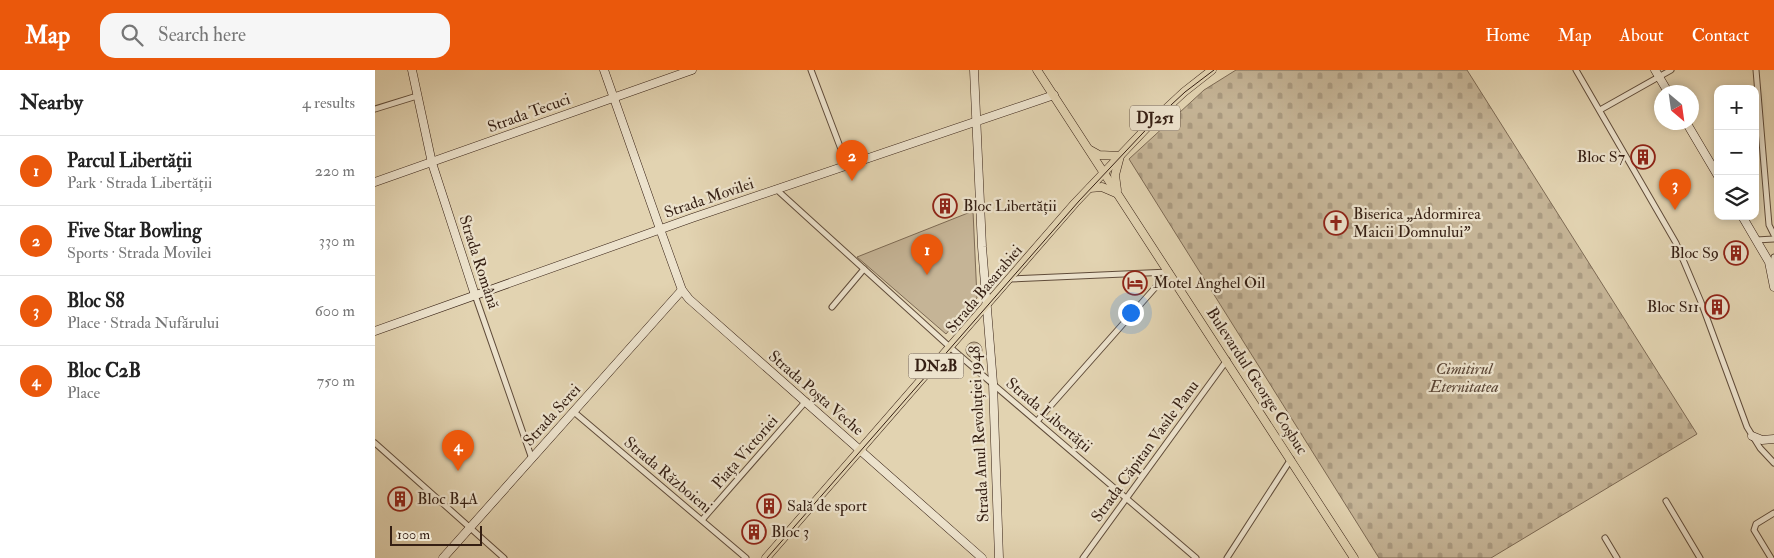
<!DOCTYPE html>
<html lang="en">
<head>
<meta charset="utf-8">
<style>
  :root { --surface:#fff; --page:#f6f6f6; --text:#222; --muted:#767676; --line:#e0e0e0; --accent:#ea580c }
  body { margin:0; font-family:"IM FELL Double Pica",serif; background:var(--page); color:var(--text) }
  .controls { position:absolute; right:15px; top:15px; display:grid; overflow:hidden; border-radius:10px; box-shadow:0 2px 8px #0003 }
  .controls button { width:45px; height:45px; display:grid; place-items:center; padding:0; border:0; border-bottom:1px solid var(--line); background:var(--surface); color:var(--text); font:25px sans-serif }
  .compass { position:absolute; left:1279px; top:15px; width:45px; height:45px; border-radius:50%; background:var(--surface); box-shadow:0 2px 8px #0003; rotate:151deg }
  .scale { position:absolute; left:15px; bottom:12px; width:92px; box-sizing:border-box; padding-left:5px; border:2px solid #351f13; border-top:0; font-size:14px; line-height:18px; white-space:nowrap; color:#351f13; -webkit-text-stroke:4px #ece2cc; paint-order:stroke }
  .you { position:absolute; left:755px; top:242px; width:18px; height:18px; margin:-12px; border:4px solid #fff; border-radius:50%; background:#1a73e8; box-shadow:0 0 0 8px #1a73e833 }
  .badge { display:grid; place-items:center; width:32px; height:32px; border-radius:50%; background:var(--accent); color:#fff; font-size:16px; font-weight:700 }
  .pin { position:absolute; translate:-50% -41px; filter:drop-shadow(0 1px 2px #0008) }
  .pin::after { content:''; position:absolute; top:26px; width:18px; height:15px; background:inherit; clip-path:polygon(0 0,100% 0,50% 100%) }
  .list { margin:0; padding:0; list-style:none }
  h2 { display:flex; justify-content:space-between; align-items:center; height:65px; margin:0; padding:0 20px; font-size:21px }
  h2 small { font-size:16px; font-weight:400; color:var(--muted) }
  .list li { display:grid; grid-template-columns:32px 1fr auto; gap:15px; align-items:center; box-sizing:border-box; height:70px; padding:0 20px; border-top:1px solid var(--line) }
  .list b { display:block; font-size:19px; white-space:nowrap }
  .list p { margin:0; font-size:16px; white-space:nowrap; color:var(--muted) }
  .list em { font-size:16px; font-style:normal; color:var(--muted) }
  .icon { flex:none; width:28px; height:28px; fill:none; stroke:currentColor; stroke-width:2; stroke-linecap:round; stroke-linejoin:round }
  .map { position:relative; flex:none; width:1399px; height:488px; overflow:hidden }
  header { display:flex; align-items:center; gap:30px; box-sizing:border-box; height:70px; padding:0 25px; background:var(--accent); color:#fff }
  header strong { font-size:24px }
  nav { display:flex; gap:28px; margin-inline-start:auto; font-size:18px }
  .search { width:350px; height:45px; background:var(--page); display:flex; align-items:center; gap:12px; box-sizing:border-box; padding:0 18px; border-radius:15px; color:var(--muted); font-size:19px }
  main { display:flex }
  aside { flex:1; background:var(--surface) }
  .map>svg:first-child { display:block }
</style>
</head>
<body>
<header>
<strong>Map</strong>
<div class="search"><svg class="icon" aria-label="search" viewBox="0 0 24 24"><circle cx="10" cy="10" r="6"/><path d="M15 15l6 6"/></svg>Search here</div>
<nav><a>Home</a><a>Map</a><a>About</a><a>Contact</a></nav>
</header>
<main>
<aside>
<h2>Nearby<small>4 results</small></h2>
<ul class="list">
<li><span class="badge">1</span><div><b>Parcul Libertății</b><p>Park · Strada Libertății</p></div><em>220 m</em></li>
<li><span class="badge">2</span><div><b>Five Star Bowling</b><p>Sports · Strada Movilei</p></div><em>330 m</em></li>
<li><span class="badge">3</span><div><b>Bloc S8</b><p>Place · Strada Nufărului</p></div><em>600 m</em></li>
<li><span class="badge">4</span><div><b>Bloc C2B</b><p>Place</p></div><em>750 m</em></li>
</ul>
</aside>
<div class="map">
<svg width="1399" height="488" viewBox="0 0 1399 488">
  <defs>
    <pattern id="cemetery-stones" width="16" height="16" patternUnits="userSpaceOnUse" patternTransform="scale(1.25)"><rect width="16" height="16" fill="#c5b496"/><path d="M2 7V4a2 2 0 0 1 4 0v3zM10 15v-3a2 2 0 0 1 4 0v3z" fill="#aa9a80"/></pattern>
  </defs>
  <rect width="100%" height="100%" fill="#e2d3b1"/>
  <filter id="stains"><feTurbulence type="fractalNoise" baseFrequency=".004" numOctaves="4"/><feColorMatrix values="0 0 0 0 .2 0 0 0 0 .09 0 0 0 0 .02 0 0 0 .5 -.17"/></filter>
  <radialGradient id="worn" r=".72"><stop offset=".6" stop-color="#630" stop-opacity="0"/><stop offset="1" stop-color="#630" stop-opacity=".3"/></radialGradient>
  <g fill="#c5b496" stroke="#7d6a54">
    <polygon points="598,141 602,228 571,264 482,187"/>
    <circle cx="599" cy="280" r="8"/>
  </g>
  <polygon fill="url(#cemetery-stones)" stroke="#7d6a54" points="861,0 1092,0 1322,364 1116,488 1004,488 754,89 829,20"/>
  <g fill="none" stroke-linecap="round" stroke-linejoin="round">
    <g stroke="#604c3a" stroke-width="7">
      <g id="street">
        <polyline points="436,0 472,95"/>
        <polyline points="1201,0 1301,173 1326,232 1372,357 1385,378 1399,393"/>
        <polyline points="1381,0 1394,155 1399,165"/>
        <polyline points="0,39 42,26"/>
        <polyline points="1225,40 1296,0"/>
        <polyline points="401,119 577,279 821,488"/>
        <polyline points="1381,170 1399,169"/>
        <polyline points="1397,199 1399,187"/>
        <polyline points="635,209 794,202"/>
        <polyline points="100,225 157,389"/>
        <polyline points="457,237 489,199"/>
        <polyline points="199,342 371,488"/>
        <polyline points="663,350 794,202"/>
        <polyline points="0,373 129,488"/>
        <polyline points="1291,431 1325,488"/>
        <polyline points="327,450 431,331"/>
        <polyline points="1230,468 1242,488"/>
        <polyline points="708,488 852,290"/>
        <polyline points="852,488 916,389"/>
        <polyline points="1396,488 1379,460 1381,454 1399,443"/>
      </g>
    </g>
    <g stroke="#351f13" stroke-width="9">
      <g id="secondary">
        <polyline points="37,0 57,93 100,225"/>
        <polyline points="229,0 285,159 307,220 314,229 607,488"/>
        <polyline points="599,0 607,177 618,313 624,488"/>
        <polyline points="1280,0 1293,22"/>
        <polyline points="1311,52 1343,106"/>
        <polyline points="0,112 317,0"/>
        <polyline points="1367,146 1394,192 1399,217"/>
        <polyline points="0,261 317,148 679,25"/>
        <polyline points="1377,366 1387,370 1399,369"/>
        <polyline points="68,488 307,220"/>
      </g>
    </g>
    <g stroke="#351f13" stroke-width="9">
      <g id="primary">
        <polyline points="662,0 979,488"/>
        <polyline points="715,80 724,85 745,86 740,105 742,120"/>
        <polyline points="715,118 727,117 741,123"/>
        <polyline points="391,488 700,133 781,48 809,22 837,0"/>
      </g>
    </g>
    <use href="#street" stroke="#ece2cc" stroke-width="5"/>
    <use href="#secondary" stroke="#ece2cc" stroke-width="8"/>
    <use href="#primary" stroke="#e2d3b1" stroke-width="8"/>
    <polyline stroke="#351f13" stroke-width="1" points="392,488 704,131 782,48 810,22 839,0"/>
  </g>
  <defs>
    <g id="building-ring" transform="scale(1.25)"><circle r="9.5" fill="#ece2cc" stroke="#8f2418" stroke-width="1.5"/><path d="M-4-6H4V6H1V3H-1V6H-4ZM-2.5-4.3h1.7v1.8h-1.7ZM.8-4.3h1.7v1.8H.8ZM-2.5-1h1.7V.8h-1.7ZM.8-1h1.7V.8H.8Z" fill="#8f2418"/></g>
    <g id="church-ring" transform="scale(1.25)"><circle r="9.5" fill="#ece2cc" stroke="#8f2418" stroke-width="1.5"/><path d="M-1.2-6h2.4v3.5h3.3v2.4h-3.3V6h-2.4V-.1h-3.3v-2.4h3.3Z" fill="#8f2418"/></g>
    <g id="hotel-ring" transform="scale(1.25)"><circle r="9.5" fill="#ece2cc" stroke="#8f2418" stroke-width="1.5"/><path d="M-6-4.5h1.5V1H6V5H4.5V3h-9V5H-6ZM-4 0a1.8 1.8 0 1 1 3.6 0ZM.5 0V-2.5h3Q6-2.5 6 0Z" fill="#8f2418"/></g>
  </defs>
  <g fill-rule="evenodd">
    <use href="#building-ring" x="1268" y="87"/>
    <use href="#building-ring" x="570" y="136"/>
    <use href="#church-ring" x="961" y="153"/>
    <use href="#building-ring" x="1361" y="183"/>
    <use href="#hotel-ring" x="760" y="213"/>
    <use href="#building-ring" x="1342" y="237"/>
    <use href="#building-ring" x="25" y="429"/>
    <use href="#building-ring" x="394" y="436"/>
    <use href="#building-ring" x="379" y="462"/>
  </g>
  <g text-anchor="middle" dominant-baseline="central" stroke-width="4.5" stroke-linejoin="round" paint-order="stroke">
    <g fill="#ece2cc" stroke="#6c5a4a" stroke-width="1">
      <rect x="755" y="35.5" width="50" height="25" rx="4"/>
      <rect x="533.5" y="283.5" width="55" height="25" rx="4"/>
    </g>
    <g font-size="15" font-weight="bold" fill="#351f13">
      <text x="780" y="48">DJ251</text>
      <text x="561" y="296">DN2B</text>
    </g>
    <g font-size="16" fill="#351f13" stroke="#ece2cc">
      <text transform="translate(154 43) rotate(-20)">Strada Tecuci</text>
      <text transform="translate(334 128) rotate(-19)">Strada Movilei</text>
      <text transform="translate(104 192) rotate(72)">Strada Română</text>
      <text transform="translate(609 219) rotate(-50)">Strada Basarabiei</text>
      <text transform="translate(882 311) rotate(57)">Bulevardul George Coșbuc</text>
      <text transform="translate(441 323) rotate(41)">Strada Poșta Veche</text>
      <text transform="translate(177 345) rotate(-48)">Strada Serei</text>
      <text transform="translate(674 345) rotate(40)">Strada Libertății</text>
      <text transform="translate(604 364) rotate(-93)">Strada Anul Revoluției 1948</text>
      <text transform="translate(770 381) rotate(-54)">Strada Căpitan Vasile Panu</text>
      <text transform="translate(370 382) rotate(-49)">Piața Victoriei</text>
      <text transform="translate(293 405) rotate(40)">Strada Războieni</text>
    </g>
    <g font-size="16" fill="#351f13" stroke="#ece2cc" text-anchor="start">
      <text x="1250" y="87" text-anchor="end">Bloc S7</text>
      <text x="588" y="136">Bloc Libertății</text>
      <text x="978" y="144">Biserica „Adormirea<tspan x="978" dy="18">Maicii Domnului”</tspan></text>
      <text x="1344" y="183" text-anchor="end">Bloc S9</text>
      <text x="778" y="213">Motel Anghel Oil</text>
      <text x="1324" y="237" text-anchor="end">Bloc S11</text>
      <text x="42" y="429">Bloc B4A</text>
      <text x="412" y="436">Sală de sport</text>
      <text x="396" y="462">Bloc 3</text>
    </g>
    <g font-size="16" font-style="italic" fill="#594434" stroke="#ece2cc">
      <text x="1089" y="299">Cimitirul<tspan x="1089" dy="18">Eternitatea</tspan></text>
    </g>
  </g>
  <rect width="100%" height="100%" filter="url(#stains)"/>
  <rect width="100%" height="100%" fill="url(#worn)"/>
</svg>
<div class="controls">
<button>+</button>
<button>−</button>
<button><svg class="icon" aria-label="layers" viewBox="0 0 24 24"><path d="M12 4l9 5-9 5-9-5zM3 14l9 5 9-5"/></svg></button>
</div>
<svg class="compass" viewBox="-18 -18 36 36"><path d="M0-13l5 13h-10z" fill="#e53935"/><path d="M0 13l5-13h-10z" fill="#767676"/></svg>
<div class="scale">100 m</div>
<div class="you"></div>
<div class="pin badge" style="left:552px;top:205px">1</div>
<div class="pin badge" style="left:477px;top:111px">2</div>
<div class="pin badge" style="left:1300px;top:140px">3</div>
<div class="pin badge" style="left:83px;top:401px">4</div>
</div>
</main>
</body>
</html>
